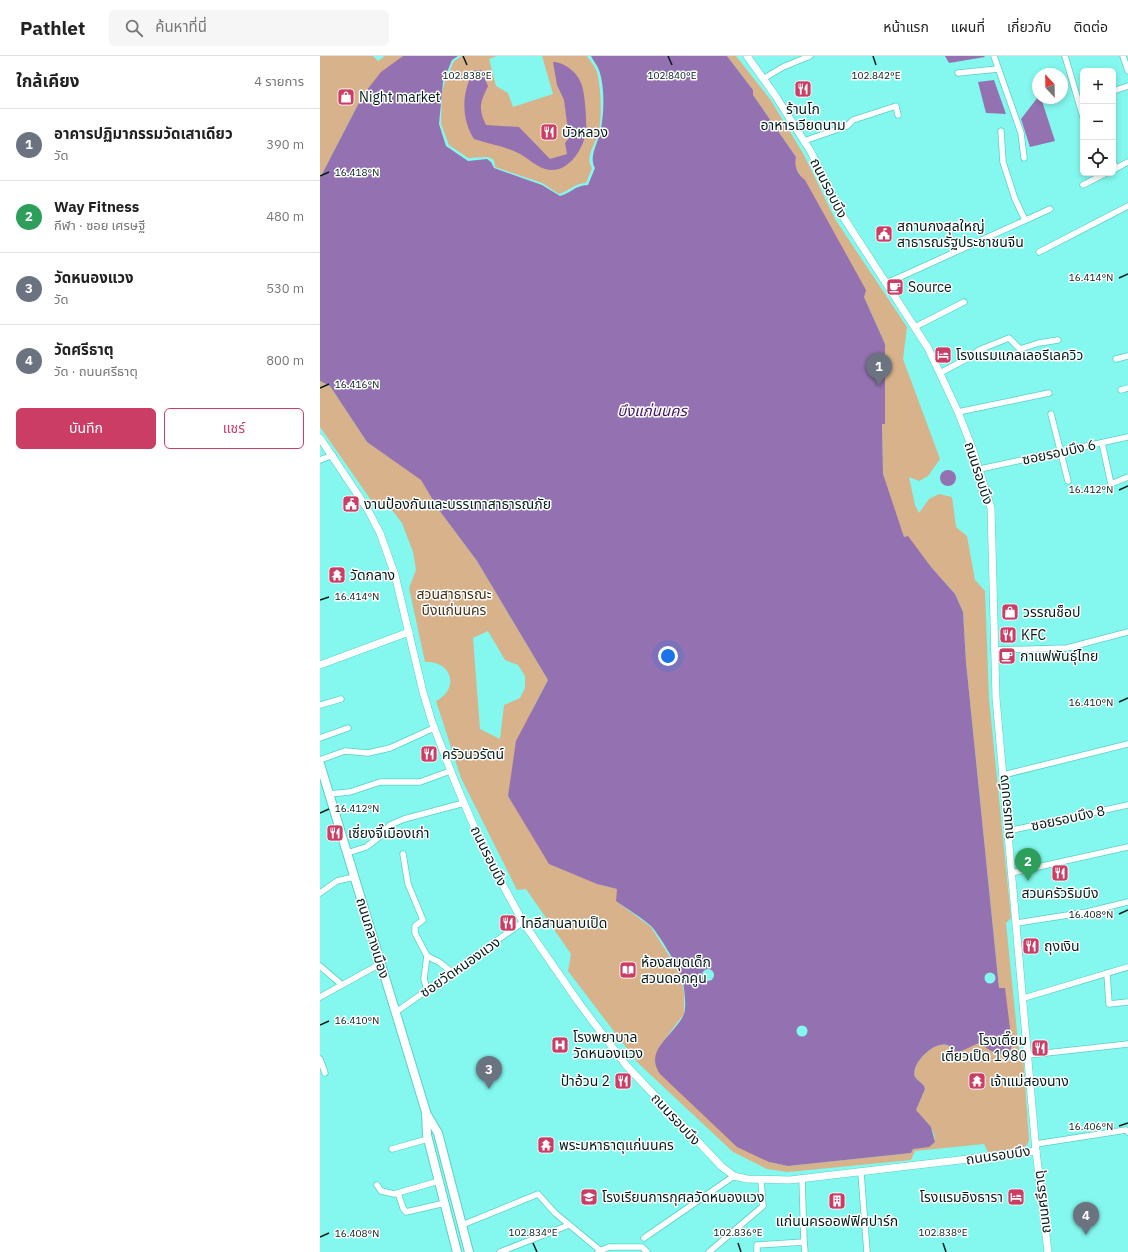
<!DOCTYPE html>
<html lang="th">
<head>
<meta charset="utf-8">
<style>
  :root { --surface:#fff; --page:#f6f6f6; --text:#222; --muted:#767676; --line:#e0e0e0; --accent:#cb3d65 }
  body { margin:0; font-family:"IBM Plex Sans","Noto Sans Thai",sans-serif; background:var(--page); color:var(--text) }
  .controls { position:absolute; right:12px; top:12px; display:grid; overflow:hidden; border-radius:6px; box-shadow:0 2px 6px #0003 }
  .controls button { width:36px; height:36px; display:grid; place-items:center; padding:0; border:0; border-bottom:1px solid var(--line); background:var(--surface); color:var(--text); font:20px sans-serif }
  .compass { position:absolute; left:712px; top:12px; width:36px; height:36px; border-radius:50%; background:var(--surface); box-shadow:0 2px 6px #0003; rotate:338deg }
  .you { position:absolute; left:348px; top:600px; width:14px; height:14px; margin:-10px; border:3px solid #fff; border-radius:50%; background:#1a73e8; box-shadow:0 0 0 6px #1a73e833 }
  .badge { display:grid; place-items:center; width:26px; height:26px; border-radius:50%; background:var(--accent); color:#fff; font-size:13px; font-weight:700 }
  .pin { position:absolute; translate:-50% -33px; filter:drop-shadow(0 1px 2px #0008) }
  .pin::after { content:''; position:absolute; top:21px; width:14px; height:12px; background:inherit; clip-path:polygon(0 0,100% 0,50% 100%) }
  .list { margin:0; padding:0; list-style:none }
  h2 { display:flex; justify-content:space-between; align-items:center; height:52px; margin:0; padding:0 16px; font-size:17px }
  h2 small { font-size:13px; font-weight:400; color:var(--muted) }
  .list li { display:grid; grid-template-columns:26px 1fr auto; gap:12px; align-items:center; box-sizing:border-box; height:72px; padding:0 16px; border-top:1px solid var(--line) }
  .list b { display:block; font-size:15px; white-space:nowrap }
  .list p { margin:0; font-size:13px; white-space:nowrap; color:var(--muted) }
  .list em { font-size:13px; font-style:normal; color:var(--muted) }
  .actions { display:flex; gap:8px; padding:12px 16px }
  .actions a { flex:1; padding:9px 0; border:1px solid var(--accent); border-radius:6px; text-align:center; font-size:14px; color:var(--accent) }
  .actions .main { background:var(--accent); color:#fff }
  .icon { flex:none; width:22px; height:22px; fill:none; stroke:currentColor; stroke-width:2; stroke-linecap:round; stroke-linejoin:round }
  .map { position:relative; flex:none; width:808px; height:1196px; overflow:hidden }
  header { display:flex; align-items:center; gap:24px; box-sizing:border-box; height:56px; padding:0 20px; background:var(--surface); border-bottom:1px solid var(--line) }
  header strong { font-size:19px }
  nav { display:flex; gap:22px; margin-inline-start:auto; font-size:14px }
  .search { width:280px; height:36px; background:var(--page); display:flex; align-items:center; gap:10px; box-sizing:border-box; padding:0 14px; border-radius:6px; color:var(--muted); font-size:15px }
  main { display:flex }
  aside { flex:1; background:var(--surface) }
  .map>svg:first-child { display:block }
</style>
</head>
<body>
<header>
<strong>Pathlet</strong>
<div class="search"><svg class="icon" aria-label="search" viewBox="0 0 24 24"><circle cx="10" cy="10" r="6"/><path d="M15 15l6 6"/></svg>ค้นหาที่นี่</div>
<nav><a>หน้าแรก</a><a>แผนที่</a><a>เกี่ยวกับ</a><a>ติดต่อ</a></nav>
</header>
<main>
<aside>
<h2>ใกล้เคียง<small>4 รายการ</small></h2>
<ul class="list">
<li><span class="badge" style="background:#6b7280">1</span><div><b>อาคารปฏิมากรรมวัดเสาเดียว</b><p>วัด</p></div><em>390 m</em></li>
<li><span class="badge" style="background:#2e9e5b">2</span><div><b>Way Fitness</b><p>กีฬา · ซอย เศรษฐี</p></div><em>480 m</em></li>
<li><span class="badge" style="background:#6b7280">3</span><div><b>วัดหนองแวง</b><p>วัด</p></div><em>530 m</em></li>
<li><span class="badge" style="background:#6b7280">4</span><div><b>วัดศรีธาตุ</b><p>วัด · ถนนศรีธาตุ</p></div><em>800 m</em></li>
</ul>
<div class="actions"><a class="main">บันทึก</a><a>แชร์</a></div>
</aside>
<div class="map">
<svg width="808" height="1196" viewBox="0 0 808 1196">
  <rect width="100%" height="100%" fill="#84f8ee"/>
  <g fill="#d7b28b" fill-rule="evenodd">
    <polygon points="0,0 53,0 58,5 65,0 83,0 43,39 0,122"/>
    <path d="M142,0h35l-8,3 7,27 12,7 5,14 40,-13 -11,-38h45c3,5 8,10 10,16 4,15 5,44 2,58 -2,13 -15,26 -7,38l-6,15c-13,1 -15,7 -27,11l-17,-11 -47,-16 -1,-7 -6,-3 -20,1 -19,-13 -8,-21 1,-31 3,-12 9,-20z"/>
    <path d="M407,0h9l34,43 34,56 31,64 72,108 -4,32 37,100 -12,17 -9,5 -10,-4 6,28 4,8 10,-14 10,-5 13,3 4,30 11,9 8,44 10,11 4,108 22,219 -5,5 13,128 4,4 6,85 -2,5 -5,3 -34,4 -4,-8 -69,7 -4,9 -123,12 -21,-3 -34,-17 -95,-89 -70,-92 3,-17 -45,-65 -9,1 -56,-112 -25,-77c24,-12 16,-41 -11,-39l-16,-74 7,-18 -3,-18 -11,-29 -13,-17 -16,-3 -53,-76v-46l10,5 37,56 54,37 18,31 38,51 71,119 -17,32 -23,84 7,11 82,77 21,5 -2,12 35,26 29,46 4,20v21l-25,33 110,115 19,4 123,-13 2,-4 21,-6c4,-14 -12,-23 -18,-33l9,-21 -1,-3c-2,-3 -7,-6 -9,-9 -5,-12 18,-36 32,-32 3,1 7,5 10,7l22,-9 26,-54 -6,-1 -33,-326 -3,-50 -8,-18 -51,-57 -18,-48 -3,-15 -1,-50 3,-1v-79l-21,-47 -64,-121 -6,-12 2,-7 -43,-62v-5zM168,575l17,29 13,5 7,11v12l-5,10 -16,7 -4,34 -20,-10 -7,-91z"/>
  </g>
  <g fill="#9472b1">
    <path d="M83,0h55l-6,4 -9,22 -4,42 7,22 22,15 19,-2 4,3 3,6 48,17 18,11c13,-4 14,-10 28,-11l7,-17c-7,-12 4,-26 6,-39 3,-17 4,-42 -2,-59 -2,-5 -6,-10 -8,-14h136l26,34v5l43,62c-2,9 1,17 9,23l61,110 -2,7 21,47v80h-3l1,50 21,63 4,-1 23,31 24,27 8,18 3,50 33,326h6l7,56 -2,7c-11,8 -21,-2 -31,-8l-22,10c-3,-3 -7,-7 -10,-8 -14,-4 -37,20 -32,32 2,3 7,6 9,9l1,3 -9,21 15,17 4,15 -6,5 -16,2 -2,4 -123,13 -19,-4 -32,-15 -77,-73c-17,-24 15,-39 24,-60 3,-8 0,-33 -4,-41 -4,-10 -22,-40 -29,-47 -10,-9 -24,-17 -35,-25l1,-12 -20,-5 -48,-20 -41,-68 8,-55 32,-61 -71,-119 -38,-51 -18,-30 -54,-38 -37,-56 -10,-5v-203l43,-83 18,-23z"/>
    <polygon points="625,0 664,0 665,1 629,7"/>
    <path d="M233,6c11,0 24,10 28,21 4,9 6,38 5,48 -2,17 -17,41 -36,39 -14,-2 -21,-12 -32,-17 -14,-7 -29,-9 -44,-14 -13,-20 -13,-49 1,-69h6l7,16c-8,17 -10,22 -2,39l33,2 31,32 17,-5 -2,-11 4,-5 -5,-38 -7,-15z"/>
    <polygon points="674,24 686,58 666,57 658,26"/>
    <polygon points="718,41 721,42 735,85 710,91 701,63"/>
    <circle cx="628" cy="422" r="8"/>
  </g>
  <g fill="#84f8ee">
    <circle cx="388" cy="919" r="6"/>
    <circle cx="670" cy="922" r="5.5"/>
    <circle cx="482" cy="975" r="5.5"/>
  </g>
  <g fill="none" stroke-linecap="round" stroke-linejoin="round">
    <g stroke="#59d0c7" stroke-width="7">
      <g id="minor">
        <polyline points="674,0 701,77 704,102"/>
        <polyline points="745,0 763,61"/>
        <polyline points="803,0 808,15"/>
        <polyline points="638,17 678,13"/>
        <polyline points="443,23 463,11 490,0"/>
        <polyline points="793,35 808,30"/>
        <polyline points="681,75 683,106 695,143 705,164"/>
        <polyline points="484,85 527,70 533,64 576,50 578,59"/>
        <polyline points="793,106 796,112"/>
        <polyline points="793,114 808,106"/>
        <polyline points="763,129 786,117"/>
        <polyline points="719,196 808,150"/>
        <polyline points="567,227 730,153"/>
        <polyline points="595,271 644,246"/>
        <polyline points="796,303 808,300"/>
        <polyline points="620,317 650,301 659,294 689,282 700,293 719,287 738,284"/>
        <polyline points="801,334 808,332"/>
        <polyline points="638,356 729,337"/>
        <polyline points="731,358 748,425"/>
        <polyline points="782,387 791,428 808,421"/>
        <polyline points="0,404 13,399"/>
        <polyline points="660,413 808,381"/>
        <polyline points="674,594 747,592 808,576"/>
        <polyline points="0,649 21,643"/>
        <polyline points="0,682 28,672"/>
        <polyline points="0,704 25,695 48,697 70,692 114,672"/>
        <polyline points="683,719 808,688"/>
        <polyline points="9,738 30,736 60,726 100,726 130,715"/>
        <polyline points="688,775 808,749"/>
        <polyline points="27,797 46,791 58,782 70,769 84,763 144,747"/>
        <polyline points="83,798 88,828 103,864 95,870 95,877 107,900 104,923 107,934"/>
        <polyline points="691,817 808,791"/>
        <polyline points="0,837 17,825 34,821"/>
        <polyline points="697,867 767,856 808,846"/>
        <polyline points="107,900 119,906 132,916"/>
        <polyline points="0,910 22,929"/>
        <polyline points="787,917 789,948 808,946"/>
        <polyline points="0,941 60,908"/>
        <polyline points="704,942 808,911"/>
        <polyline points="76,956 203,866"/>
        <polyline points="708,999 808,988"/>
        <polyline points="0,1003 5,1017"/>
        <polyline points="716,1088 806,1074 808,1076"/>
        <polyline points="72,1093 108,1083"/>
        <polyline points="541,1117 547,1196"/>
        <polyline points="57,1129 61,1135 74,1138 119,1125"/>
        <polyline points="78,1137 83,1152 86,1156 125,1147"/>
        <polyline points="142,1169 218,1138 235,1157 281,1195"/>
        <polyline points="324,1182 414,1120"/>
        <polyline points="484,1186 485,1196"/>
        <polyline points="180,1196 249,1169"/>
        <polyline points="278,1196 289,1191 322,1191 327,1196"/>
        <polyline points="389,1196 443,1150 441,1125"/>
        <polyline points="437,1196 437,1189 484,1186 482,1122"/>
      </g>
    </g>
    <g stroke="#59d0c7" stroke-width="8">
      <g id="tertiary">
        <polyline points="427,0 455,39 491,96 522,159 608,292 638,356 653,394 671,452 676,642 716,1095 728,1196"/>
        <polyline points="0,382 48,454 60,477 75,519 103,636 112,666 135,726 165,796 203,866 259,947 305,1008 401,1110 414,1120 427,1123 470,1124 716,1095"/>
        <polyline points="0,609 89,576"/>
      </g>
    </g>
    <g stroke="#59d0c7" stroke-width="10">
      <g id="secondary">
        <polyline points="0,708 106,1056 107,1079 137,1196"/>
        <polyline points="106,1057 118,1077 149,1196"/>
      </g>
    </g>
    <use href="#minor" stroke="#fff" stroke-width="5.5"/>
    <use href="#tertiary" stroke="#fff" stroke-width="7"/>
    <use href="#secondary" stroke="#fff" stroke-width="8"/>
  </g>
  <path fill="none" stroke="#021b19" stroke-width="1.5" d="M143,0l4,9M348,0l4,9M553,0l3,9M0,120l9,-4M799,222l9,-4M0,332l9,-4M799,434l9,-4M0,544l9,-3M799,646l9,-4M0,757l9,-4M799,858l9,-4M0,969l9,-4M799,1070l9,-3M0,1181l9,-4M213,1187l4,9M418,1187l3,9M623,1187l3,9"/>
  <defs>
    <g id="restaurant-square" transform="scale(0.9)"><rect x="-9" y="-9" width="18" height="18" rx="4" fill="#cb3d65" stroke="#fff"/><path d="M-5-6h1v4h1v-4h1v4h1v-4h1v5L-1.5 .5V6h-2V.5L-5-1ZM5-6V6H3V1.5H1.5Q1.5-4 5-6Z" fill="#fff"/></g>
    <g id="shop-square" transform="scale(0.9)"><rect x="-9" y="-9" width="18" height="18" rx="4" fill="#cb3d65" stroke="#fff"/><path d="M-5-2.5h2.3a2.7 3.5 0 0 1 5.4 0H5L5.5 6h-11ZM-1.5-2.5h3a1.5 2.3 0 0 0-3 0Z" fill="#fff"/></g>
    <g id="civic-square" transform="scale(0.9)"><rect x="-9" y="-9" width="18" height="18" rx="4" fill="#cb3d65" stroke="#fff"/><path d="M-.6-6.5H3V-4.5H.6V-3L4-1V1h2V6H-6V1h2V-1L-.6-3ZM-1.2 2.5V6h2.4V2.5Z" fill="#fff"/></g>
    <g id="cafe-square" transform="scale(0.9)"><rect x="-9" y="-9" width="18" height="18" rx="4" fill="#cb3d65" stroke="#fff"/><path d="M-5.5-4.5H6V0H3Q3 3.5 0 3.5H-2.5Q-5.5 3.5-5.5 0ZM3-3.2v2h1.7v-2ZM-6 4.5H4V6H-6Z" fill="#fff"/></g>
    <g id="hotel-square" transform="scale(0.9)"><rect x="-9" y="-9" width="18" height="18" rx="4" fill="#cb3d65" stroke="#fff"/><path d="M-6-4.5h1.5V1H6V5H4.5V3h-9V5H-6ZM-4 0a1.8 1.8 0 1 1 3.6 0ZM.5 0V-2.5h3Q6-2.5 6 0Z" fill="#fff"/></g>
    <g id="temple-square" transform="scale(0.9)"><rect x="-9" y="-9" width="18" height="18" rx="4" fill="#cb3d65" stroke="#fff"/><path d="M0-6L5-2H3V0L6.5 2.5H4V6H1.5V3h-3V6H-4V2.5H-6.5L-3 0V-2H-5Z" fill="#fff"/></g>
    <g id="library-square" transform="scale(0.9)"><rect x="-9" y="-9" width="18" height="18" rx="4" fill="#cb3d65" stroke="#fff"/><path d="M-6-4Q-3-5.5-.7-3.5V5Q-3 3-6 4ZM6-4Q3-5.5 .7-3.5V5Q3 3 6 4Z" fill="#fff"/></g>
    <g id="hospital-square" transform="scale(0.9)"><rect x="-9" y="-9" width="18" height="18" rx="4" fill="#cb3d65" stroke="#fff"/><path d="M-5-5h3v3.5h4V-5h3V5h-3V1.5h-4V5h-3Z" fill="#fff"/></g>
    <g id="school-square" transform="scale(0.9)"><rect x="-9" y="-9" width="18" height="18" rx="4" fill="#cb3d65" stroke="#fff"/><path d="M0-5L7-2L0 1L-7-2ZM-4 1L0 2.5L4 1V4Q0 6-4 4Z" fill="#fff"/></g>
    <g id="building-square" transform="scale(0.9)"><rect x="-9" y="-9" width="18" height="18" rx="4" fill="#cb3d65" stroke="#fff"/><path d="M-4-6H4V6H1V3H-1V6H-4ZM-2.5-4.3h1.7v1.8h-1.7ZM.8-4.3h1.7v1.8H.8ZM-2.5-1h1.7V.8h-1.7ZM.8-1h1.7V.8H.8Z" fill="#fff"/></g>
  </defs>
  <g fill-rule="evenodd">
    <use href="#restaurant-square" x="483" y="33"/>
    <use href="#shop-square" x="26" y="41"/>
    <use href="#restaurant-square" x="229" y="76"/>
    <use href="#civic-square" x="564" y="178"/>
    <use href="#cafe-square" x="575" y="231"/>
    <use href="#hotel-square" x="623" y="299"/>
    <use href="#civic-square" x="31" y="448"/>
    <use href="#temple-square" x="17" y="519"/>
    <use href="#shop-square" x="690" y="556"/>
    <use href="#restaurant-square" x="688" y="579"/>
    <use href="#cafe-square" x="687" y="600"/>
    <use href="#restaurant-square" x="109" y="698"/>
    <use href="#restaurant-square" x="15" y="777"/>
    <use href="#restaurant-square" x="740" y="817"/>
    <use href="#restaurant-square" x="188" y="867"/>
    <use href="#restaurant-square" x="711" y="890"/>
    <use href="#library-square" x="308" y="914"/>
    <use href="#hospital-square" x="240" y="989"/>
    <use href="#restaurant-square" x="720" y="992"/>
    <use href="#restaurant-square" x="303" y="1025"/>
    <use href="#temple-square" x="657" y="1025"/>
    <use href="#temple-square" x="226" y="1089"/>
    <use href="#school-square" x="269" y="1141"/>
    <use href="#hotel-square" x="696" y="1141"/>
    <use href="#building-square" x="517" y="1145"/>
  </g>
  <g text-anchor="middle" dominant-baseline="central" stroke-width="3" stroke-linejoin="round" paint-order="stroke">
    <g font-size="14" fill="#021b19" stroke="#fff" text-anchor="start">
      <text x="39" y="41">Night market</text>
      <text x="483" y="53" text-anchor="middle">ร้านโก<tspan x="483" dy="16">อาหารเวียดนาม</tspan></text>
      <text x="242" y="76">บัวหลวง</text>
      <text x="577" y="170">สถานกงสุลใหญ่<tspan x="577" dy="16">สาธารณรัฐประชาชนจีน</tspan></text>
      <text x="588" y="231">Source</text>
      <text x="636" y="299">โรงแรมแกลเลอรีเลควิว</text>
      <text x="44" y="448">งานป้องกันและบรรเทาสาธารณภัย</text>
      <text x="30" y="519">วัดกลาง</text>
      <text x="703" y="556">วรรณช็อป</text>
      <text x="701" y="579">KFC</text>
      <text x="700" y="600">กาแฟพันธุ์ไทย</text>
      <text x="122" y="698">ครัวนวรัตน์</text>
      <text x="28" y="777">เซี่ยงจี๊เมืองเก่า</text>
      <text x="740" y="837" text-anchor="middle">สวนครัวริมบึง</text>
      <text x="201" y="867">ไทอีสานลาบเป็ด</text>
      <text x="724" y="890">ถุงเงิน</text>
      <text x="321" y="906">ห้องสมุดเด็ก<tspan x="321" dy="16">สวนดอกคูน</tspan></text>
      <text x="253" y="981">โรงพยาบาล<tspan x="253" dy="16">วัดหนองแวง</tspan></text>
      <text x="707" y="984" text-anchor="end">โรงเตี๊ยม<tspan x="707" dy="16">เตี๋ยวเป็ด 1980</tspan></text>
      <text x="290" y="1025" text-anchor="end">ป้าอ้วน 2</text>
      <text x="670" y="1025">เจ้าแม่สองนาง</text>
      <text x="239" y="1089">พระมหาธาตุแก่นนคร</text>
      <text x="282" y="1141">โรงเรียนการกุศลวัดหนองแวง</text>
      <text x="683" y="1141" text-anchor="end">โรงแรมอิงธารา</text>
      <text x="517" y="1165" text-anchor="middle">แก่นนครออฟฟิศปาร์ก</text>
    </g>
    <g font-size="14" fill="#021b19" stroke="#fff">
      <text transform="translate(509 132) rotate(63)">ถนนรอบบึง</text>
      <text transform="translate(739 396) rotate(-12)">ซอยรอบบึง 6</text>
      <text transform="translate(659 417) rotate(72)">ถนนรอบบึง</text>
      <text transform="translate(686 751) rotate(-95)">ถนนรอบบึง</text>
      <text transform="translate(748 762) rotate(-12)">ซอยรอบบึง 8</text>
      <text transform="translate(169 800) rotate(64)">ถนนรอบบึง</text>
      <text transform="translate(53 882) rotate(73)">ถนนกลางเมือง</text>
      <text transform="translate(140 911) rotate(-35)">ซอยวัดหนองแวง</text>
      <text transform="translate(356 1063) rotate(47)">ถนนรอบบึง</text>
      <text transform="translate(678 1099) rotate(-8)">ถนนรอบบึง</text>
      <text transform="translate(722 1146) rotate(-97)">ถนนศรีธาตุ</text>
    </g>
    <g font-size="14" fill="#432d12" stroke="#fff">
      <text x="134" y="538">สวนสาธารณะ<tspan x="134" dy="16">บึงแก่นนคร</tspan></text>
    </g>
    <g font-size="15" font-style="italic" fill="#421361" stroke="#fff">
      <text x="332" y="354">บึงแก่นนคร</text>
    </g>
  </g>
  <g font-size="10" text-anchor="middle" fill="#021b19" stroke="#fff" stroke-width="3" stroke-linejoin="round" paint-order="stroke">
    <text x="147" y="23">102.838°E</text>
    <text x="352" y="23">102.840°E</text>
    <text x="556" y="23">102.842°E</text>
    <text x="37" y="120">16.418°N</text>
    <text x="771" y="225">16.414°N</text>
    <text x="37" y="332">16.416°N</text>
    <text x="771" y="437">16.412°N</text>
    <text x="37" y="544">16.414°N</text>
    <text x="771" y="650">16.410°N</text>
    <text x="37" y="756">16.412°N</text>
    <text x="771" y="862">16.408°N</text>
    <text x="37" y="968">16.410°N</text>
    <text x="771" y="1074">16.406°N</text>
    <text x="213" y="1180">102.834°E</text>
    <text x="418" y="1180">102.836°E</text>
    <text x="623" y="1180">102.838°E</text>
    <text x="37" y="1181">16.408°N</text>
  </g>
</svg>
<div class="controls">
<button>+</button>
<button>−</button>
<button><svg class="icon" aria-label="locate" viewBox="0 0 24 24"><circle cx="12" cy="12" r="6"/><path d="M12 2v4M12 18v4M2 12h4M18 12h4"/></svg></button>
</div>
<svg class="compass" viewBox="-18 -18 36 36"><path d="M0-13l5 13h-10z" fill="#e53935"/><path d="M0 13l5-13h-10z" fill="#767676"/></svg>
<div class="you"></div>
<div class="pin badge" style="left:559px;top:330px;background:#6b7280">1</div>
<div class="pin badge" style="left:708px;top:825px;background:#2e9e5b">2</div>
<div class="pin badge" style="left:169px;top:1033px;background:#6b7280">3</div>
<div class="pin badge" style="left:766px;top:1179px;background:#6b7280">4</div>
</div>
</main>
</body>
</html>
